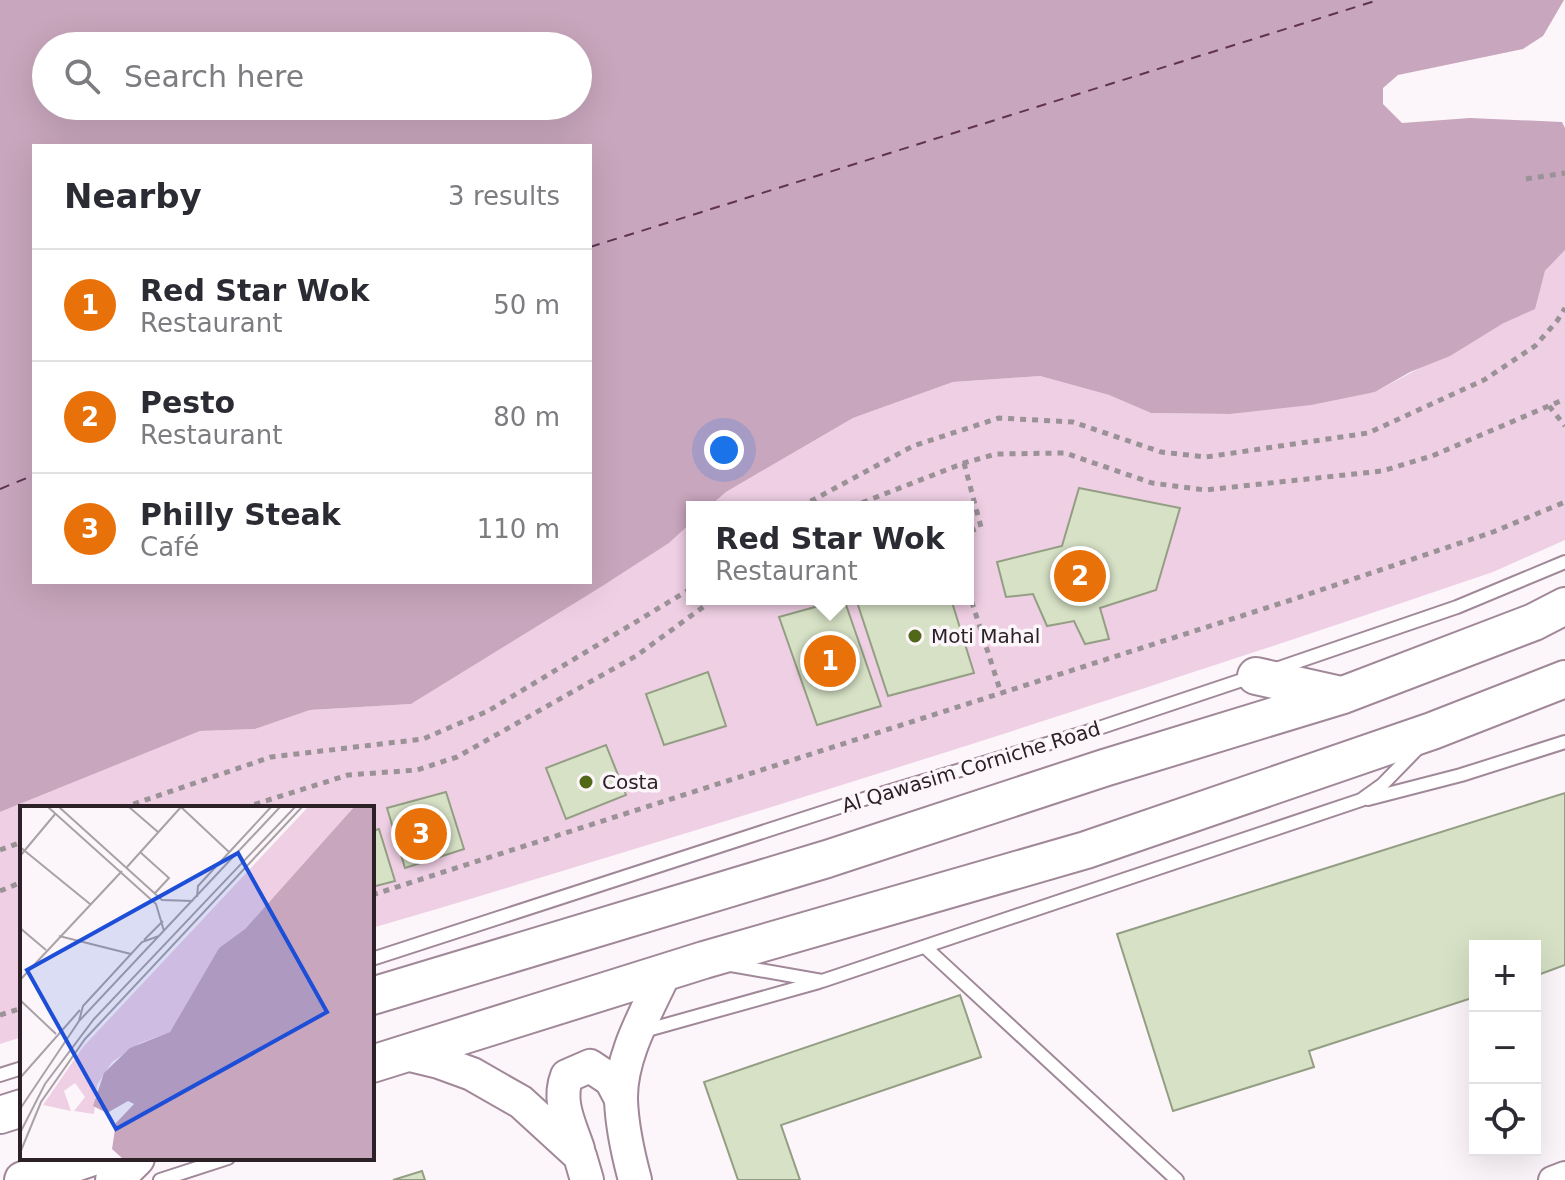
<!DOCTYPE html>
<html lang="en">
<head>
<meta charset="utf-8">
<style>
  :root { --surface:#fff; --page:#f7f7f7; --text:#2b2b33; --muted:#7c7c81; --line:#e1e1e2; --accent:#506818 }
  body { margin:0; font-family:"DejaVu Sans",sans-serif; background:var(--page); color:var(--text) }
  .controls { position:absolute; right:24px; bottom:24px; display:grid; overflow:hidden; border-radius:0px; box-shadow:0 8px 32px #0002 }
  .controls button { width:72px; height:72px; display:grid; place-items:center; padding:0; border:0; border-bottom:2px solid var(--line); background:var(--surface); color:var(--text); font:40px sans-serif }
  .you { position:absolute; left:724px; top:450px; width:28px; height:28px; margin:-20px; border:6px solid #fff; border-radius:50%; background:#1a73e8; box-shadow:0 0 0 12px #1a73e833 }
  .badge { display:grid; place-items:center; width:52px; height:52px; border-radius:50%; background:var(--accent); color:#fff; font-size:26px; font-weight:700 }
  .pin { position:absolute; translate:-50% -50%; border:4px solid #fff; box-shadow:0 2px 8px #0006 }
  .popup { position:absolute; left:686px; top:501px; width:288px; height:104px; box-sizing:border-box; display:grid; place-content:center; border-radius:0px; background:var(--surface); filter:drop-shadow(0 2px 6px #0005); font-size:26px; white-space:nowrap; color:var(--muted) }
  .popup b { font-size:30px; color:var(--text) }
  .popup::after { content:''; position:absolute; left:50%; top:100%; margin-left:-16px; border:16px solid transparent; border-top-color:var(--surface) }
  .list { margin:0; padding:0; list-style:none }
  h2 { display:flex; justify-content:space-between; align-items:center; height:104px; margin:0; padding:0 32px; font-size:34px }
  h2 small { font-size:26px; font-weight:400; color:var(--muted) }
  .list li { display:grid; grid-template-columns:52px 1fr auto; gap:24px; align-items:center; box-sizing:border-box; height:112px; padding:0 32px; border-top:2px solid var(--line) }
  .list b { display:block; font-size:30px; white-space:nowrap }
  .list p { margin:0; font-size:26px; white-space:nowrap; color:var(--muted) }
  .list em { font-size:26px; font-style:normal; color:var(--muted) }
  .icon { flex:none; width:44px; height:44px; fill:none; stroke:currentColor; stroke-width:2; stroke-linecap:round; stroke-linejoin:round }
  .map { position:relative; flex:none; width:1565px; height:1180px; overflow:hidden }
  .search { position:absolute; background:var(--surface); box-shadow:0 8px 32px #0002; left:32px; top:32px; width:560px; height:88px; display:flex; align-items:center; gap:20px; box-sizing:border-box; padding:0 28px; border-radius:44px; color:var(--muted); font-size:30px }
  .panel { position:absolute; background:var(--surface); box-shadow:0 8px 32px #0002; left:32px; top:144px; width:560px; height:440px; border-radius:0px }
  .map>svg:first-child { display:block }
</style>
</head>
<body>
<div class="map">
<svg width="1565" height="1180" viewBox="0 0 1565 1180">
  <rect width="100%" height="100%" fill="#fcf6fa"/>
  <path fill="#efcfe4" d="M1565,250v290l-72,32c-372,127 -745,245 -1121,356v-120h-350v229l-22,7v-232l200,-81 55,-2 55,-19 101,-6 190,-117 68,-44 23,-21v77h276v-92h-259l17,-15 127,-74 100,-36 87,-6 69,19 42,18 79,1 145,-22 127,-68 32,-15 11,-38z"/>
  <path fill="#c8a6bd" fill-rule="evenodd" d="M0,0h1564l-21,36 -20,13 -125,26 -15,13v16l19,19 68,-5 92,4 3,6v122l-20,21 -10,38 -33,15 -52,32 -40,16 -35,20 -64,13 -81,9 -79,-1 -42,-18 -69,-19 -87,6 -100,36 -127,74 -17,15h-17v15l-23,21 -68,44 -190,117 -101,6 -55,19 -55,2 -200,81zM46,46h532v60h-532zM34,146h556v436h-556z"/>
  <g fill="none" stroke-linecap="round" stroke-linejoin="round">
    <g stroke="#603254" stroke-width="2" stroke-dasharray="10 8" stroke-linecap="butt">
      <polyline points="590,247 1378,0"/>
      <polyline points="0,489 34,475"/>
    </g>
  </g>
  <g fill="#d6e1c5" stroke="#949e84" stroke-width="2">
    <polygon points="1079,488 1180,508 1156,590 1100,608 1109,639 1085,644 1074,621 1047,626 1033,594 1006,597 997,562 1062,546"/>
    <polygon points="844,599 881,706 817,725 779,617"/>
    <polygon points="856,599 951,599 974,673 888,696"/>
    <polygon points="708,672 726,726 664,745 646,694"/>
    <polygon points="606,745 626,795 566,819 546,768"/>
    <polygon points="446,792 464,849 405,868 387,808"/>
    <polygon points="1565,793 1565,965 1535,976 1535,946 1475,946 1475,997 1309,1051 1314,1067 1173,1111 1117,934"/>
    <polygon points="379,829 395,881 372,887 372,831"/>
    <polygon points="960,995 981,1057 781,1125 800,1180 738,1180 704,1082"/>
    <polygon points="422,1171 425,1180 393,1180"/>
  </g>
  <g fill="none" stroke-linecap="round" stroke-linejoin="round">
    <g stroke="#a18899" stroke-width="16">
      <g id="service">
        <polyline points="1276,669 1457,607 1565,562"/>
        <polyline points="1368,799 1461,775 1565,742"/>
        <polyline points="925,947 1177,1180"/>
        <polyline points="372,959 864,799 1090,731 1254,676"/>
        <polyline points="731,965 822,981 1361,800 1382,785 1420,746"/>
        <polyline points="644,1031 819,982"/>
        <polyline points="0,1075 22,1068"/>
        <polyline points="160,1180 228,1158"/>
      </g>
    </g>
    <g stroke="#a18899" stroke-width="30">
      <polyline id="minor" points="1552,1180 1565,1175"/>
    </g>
    <g stroke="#a18899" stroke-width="36">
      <g id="tertiary">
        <polyline points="402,1053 439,1062 472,1074 521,1102 580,1156 587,1180"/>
        <path d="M578,1149c-8,-24 -21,-48 -11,-73l23,-10 21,14 10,19"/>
        <path d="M635,1180c-7,-26 -13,-53 -14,-80 -1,-44 26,-89 44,-128"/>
      </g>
    </g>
    <g stroke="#a18899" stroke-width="40">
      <g id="secondary">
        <polyline points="1256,676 1341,695"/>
        <polyline points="372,996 827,859 1104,768 1343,695 1534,622 1565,606"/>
        <polyline points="372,1064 704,960 1086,850 1432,731 1565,679"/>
        <polyline points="0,1115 22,1108"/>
        <polyline points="23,1180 90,1158"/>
        <polyline points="114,1180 136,1158"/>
      </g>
    </g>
    <g stroke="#9a9297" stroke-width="5" stroke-dasharray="6 6" stroke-linecap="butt">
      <polyline points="1526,179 1565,173"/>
      <polyline points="1549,406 1565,426"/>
      <polyline points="964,463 981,527 968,532"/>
      <polyline points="800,507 913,446 999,418 1073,422 1161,452 1206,457 1368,433 1484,380 1535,346 1557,321 1565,308"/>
      <polyline points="851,507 964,463 996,454 1065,453 1152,483 1205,490 1382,471 1432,456 1565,399"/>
      <polyline points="968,590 1001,693"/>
      <polyline points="122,808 271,757 423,739 488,711 692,588"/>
      <polyline points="243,808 348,775 417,770 457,757 636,656 714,599"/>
      <polyline points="0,850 22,842"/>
      <polyline points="0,891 22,882"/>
      <polyline points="372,895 1291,600 1493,532 1565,502"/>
      <polyline points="0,1015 22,1008"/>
    </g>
    <use href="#service" stroke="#fff" stroke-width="12"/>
    <use href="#minor" stroke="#fff" stroke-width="26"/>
    <use href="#tertiary" stroke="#fff" stroke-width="32"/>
    <use href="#secondary" stroke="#fff" stroke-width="36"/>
  </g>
  <g fill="#506818" stroke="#fcf6fa" stroke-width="3">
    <circle cx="915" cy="636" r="8"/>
    <circle cx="586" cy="782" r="8"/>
  </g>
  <g text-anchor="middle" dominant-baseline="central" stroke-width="7" stroke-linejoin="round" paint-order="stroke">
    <g font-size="20" fill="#2b2127" stroke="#fcf6fa" text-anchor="start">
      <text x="931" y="636">Moti Mahal</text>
      <text x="602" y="782">Costa</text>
    </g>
    <g font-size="20" fill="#2b2127" stroke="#fcf6fa">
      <text transform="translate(971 767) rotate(-17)">Al Qawasim Corniche Road</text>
    </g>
  </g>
  <g transform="translate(20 806)">
    <rect width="354" height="354" fill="#fcf6fa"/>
    <path d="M288,1h46l-109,122 -26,19 -49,84 -30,11 -28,19 -15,23 -3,29 -20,-3 11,-14 -10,-14 -11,8 7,20 -28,-6 40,-58z" fill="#efcfe4"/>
    <path d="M334,1h20v352h-251l-11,-10 4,-26 18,-19 -6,-3 -21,12 -14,-7 11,-33 26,-25 40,-16 49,-84 26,-19z" fill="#c8a6bd"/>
    <path fill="none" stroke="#c8a6bd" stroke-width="4" d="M109,322l109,-115 95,-122 41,-42"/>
    <path fill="none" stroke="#a8a1a6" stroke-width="2" d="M28,1l108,97 8,27M39,1l103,93 31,1M109,1l29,25M161,1l48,45M0,41l70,57M120,46l29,26 -14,15M0,50l36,-43M107,61l54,-60M177,91l1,-11 73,-79M0,122l26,22M39,130l72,18M124,134l19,-19M0,174l102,-109M0,194l36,34M59,215l4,-15 59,-64 17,-6M0,272l60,-68M0,303l59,-88 201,-214M0,327l25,-49 49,-65 201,-212M0,347l21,-51 44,-63 217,-232"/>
    <path fill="#1d4ed8" fill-opacity="0.15" stroke="#1d4ed8" stroke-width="4" d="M218,47l89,159 -211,117 -89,-159z"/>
    <rect width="354" height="354" fill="none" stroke="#2b2127" stroke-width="4"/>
  </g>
</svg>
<div class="controls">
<button>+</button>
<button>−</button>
<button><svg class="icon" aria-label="locate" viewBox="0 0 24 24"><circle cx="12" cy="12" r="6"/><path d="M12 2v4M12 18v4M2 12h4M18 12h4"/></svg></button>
</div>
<div class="you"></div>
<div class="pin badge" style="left:830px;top:661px;background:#e8710a">1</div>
<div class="popup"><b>Red Star Wok</b>Restaurant</div>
<div class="pin badge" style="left:1080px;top:576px;background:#e8710a">2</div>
<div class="pin badge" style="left:421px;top:834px;background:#e8710a">3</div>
<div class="search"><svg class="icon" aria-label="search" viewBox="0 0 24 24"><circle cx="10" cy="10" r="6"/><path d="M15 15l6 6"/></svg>Search here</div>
<section class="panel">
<h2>Nearby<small>3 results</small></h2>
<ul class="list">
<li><span class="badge" style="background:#e8710a">1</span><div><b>Red Star Wok</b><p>Restaurant</p></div><em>50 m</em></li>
<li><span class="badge" style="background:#e8710a">2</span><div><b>Pesto</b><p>Restaurant</p></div><em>80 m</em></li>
<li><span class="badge" style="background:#e8710a">3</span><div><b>Philly Steak</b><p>Café</p></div><em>110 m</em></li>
</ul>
</section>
</div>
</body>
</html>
